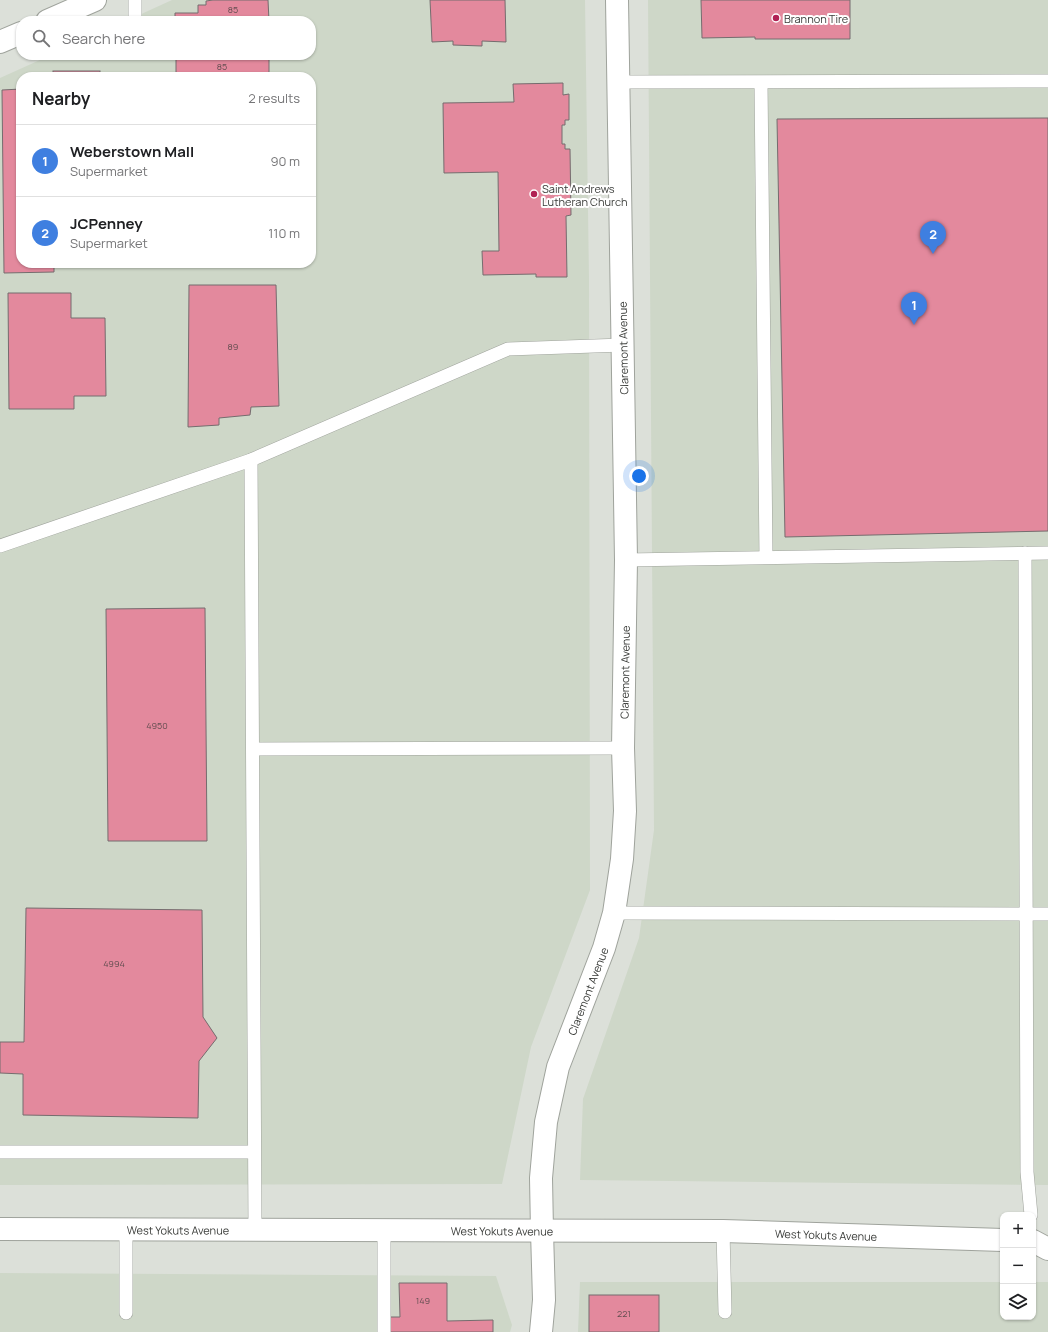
<!DOCTYPE html>
<html lang="en">
<head>
<meta charset="utf-8">
<style>
  :root { --surface:#fff; --page:#f2f2f2; --text:#202124; --muted:#757577; --line:#e0e0e0; --accent:#b12154 }
  body { margin:0; font-family:Manrope,sans-serif; background:var(--page); color:var(--text) }
  .controls { position:absolute; right:12px; bottom:12px; display:grid; overflow:hidden; border-radius:8px; box-shadow:0 1px 3px #0004 }
  .controls button { width:36px; height:36px; display:grid; place-items:center; padding:0; border:0; border-bottom:1px solid var(--line); background:var(--surface); color:var(--text); font:20px sans-serif }
  .you { position:absolute; left:639px; top:476px; width:14px; height:14px; margin:-10px; border:3px solid #fff; border-radius:50%; background:#1a73e8; box-shadow:0 0 0 6px #1a73e833 }
  .badge { display:grid; place-items:center; width:26px; height:26px; border-radius:50%; background:var(--accent); color:#fff; font-size:13px; font-weight:700 }
  .pin { position:absolute; translate:-50% -33px; filter:drop-shadow(0 1px 2px #0008) }
  .pin::after { content:''; position:absolute; top:21px; width:14px; height:12px; background:inherit; clip-path:polygon(0 0,100% 0,50% 100%) }
  .list { margin:0; padding:0; list-style:none }
  h2 { display:flex; justify-content:space-between; align-items:center; height:52px; margin:0; padding:0 16px; font-size:17px }
  h2 small { font-size:13px; font-weight:400; color:var(--muted) }
  .list li { display:grid; grid-template-columns:26px 1fr auto; gap:12px; align-items:center; box-sizing:border-box; height:72px; padding:0 16px; border-top:1px solid var(--line) }
  .list b { display:block; font-size:15px; white-space:nowrap }
  .list p { margin:0; font-size:13px; white-space:nowrap; color:var(--muted) }
  .list em { font-size:13px; font-style:normal; color:var(--muted) }
  .icon { flex:none; width:22px; height:22px; fill:none; stroke:currentColor; stroke-width:2; stroke-linecap:round; stroke-linejoin:round }
  .map { position:relative; flex:none; width:1048px; height:1332px; overflow:hidden }
  .search { position:absolute; background:var(--surface); box-shadow:0 1px 3px #0004; left:16px; top:16px; width:300px; height:44px; display:flex; align-items:center; gap:10px; box-sizing:border-box; padding:0 14px; border-radius:16px; color:var(--muted); font-size:15px }
  .panel { position:absolute; background:var(--surface); box-shadow:0 1px 3px #0004; left:16px; top:72px; width:300px; height:196px; border-radius:16px }
  .map>svg:first-child { display:block }
</style>
</head>
<body>
<div class="map">
<svg width="1048" height="1332" viewBox="0 0 1048 1332">
  <rect width="100%" height="100%" fill="#dce0d9"/>
  <g fill="#ced7c8" fill-rule="evenodd">
    <path d="M172,0h413l4,279 1,611 -59,157 -29,137 -502,1v-1107l51,-23h260v-34h-185zM21,77h290v186h-290z"/>
    <polygon points="648,0 1048,0 1048,1185 580,1180 583,1099 639,938 654,830"/>
    <polygon points="0,1273 496,1276 512,1325 510,1332 0,1332"/>
    <polygon points="580,1282 1003,1282 1003,1317 1033,1317 1033,1282 1048,1282 1048,1332 578,1332"/>
  </g>
  <g fill="#e3899d" stroke="#756c6e">
    <polygon points="213,0 268,0 269,21 175,21 175,13 198,13 198,5 206,5 206,1"/>
    <polygon points="430,0 505,0 506,42 482,41 482,46 453,45 453,41 432,42"/>
    <polygon points="701,0 850,0 850,39 755,39 755,37 702,38"/>
    <rect x="176" y="55" width="93" height="22"/>
    <rect x="53" y="71" width="47" height="6"/>
    <polygon points="563,83 563,95 569,94 569,120 565,120 565,125 562,125 562,144 565,144 565,149 570,149 571,215 566,216 567,277 536,277 536,274 483,275 482,251 499,251 498,172 444,173 443,103 514,102 513,84"/>
    <polygon points="21,89 21,263 54,263 54,272 4,273 2,90"/>
    <polygon points="1048,118 1048,531 785,537 777,119"/>
    <polygon points="189,285 276,285 279,406 251,407 250,415 219,418 219,425 188,427"/>
    <polygon points="8,293 71,293 71,318 105,318 106,396 74,396 74,409 9,409"/>
    <polygon points="205,608 207,841 108,841 106,609"/>
    <polygon points="26,908 202,910 203,1017 217,1038 199,1061 198,1118 23,1115 23,1074 0,1073 0,1042 24,1042"/>
    <polygon points="399,1283 447,1283 447,1321 493,1320 493,1332 387,1332 387,1317 400,1317"/>
    <rect x="589" y="1295" width="70" height="37"/>
  </g>
  <g fill="none" stroke-linecap="round" stroke-linejoin="round">
    <g stroke="#9fa39c" stroke-width="14">
      <g id="lane">
        <polyline points="135,0 135,21"/>
        <polyline points="619,82 1048,81"/>
        <polyline points="761,83 766,557"/>
        <polyline points="251,460 255,1230"/>
        <polyline points="0,546 251,460 508,349 623,345"/>
        <polyline points="1025,553 1027,1172 1031,1215"/>
        <polyline points="626,560 1048,553"/>
        <polyline points="253,749 623,748"/>
        <polyline points="614,913 1048,914"/>
        <polyline points="0,1152 254,1152"/>
        <polyline points="384,1230 384,1332"/>
        <polyline points="723,1231 725,1312"/>
        <polyline points="126,1313 126,1229"/>
      </g>
    </g>
    <g stroke="#9fa39c" stroke-width="24">
      <polyline id="street" points="541,1332 544,1300 542,1231"/>
    </g>
    <g stroke="#9fa39c" stroke-width="24">
      <g id="secondary">
        <path id="s1" d="M0,1229l723,2 280,9"/>
        <path id="s2" d="M542,1231l-1,-53 5,-56 12,-55 46,-119 10,-35 8,-54 3,-48 -2,-63 3,-188 -9,-560"/>
        <polyline points="1033,1241 1048,1249"/>
      </g>
    </g>
    <g stroke="#9fa39c" stroke-width="24">
      <g id="primary">
        <polyline points="47,21 95,0"/>
        <polyline points="0,42 21,33"/>
      </g>
    </g>
    <use href="#lane" stroke="#fff" stroke-width="13"/>
    <use href="#street" stroke="#fff" stroke-width="22"/>
    <use href="#secondary" stroke="#fff" stroke-width="22"/>
    <use href="#primary" stroke="#fff" stroke-width="22"/>
  </g>
  <g fill="#b12154" stroke="#fff" stroke-width="1.5">
    <circle cx="776" cy="18" r="4"/>
    <circle cx="534" cy="194" r="4"/>
  </g>
  <g text-anchor="middle" dominant-baseline="central" stroke-width="4" stroke-linejoin="round" paint-order="stroke">
    <g font-size="9" fill="#644e51">
      <text x="233" y="9">85</text>
      <text x="222" y="66">85</text>
      <text x="233" y="346">89</text>
      <text x="157" y="725">4950</text>
      <text x="114" y="963">4994</text>
      <text x="423" y="1300">149</text>
      <text x="624" y="1313">221</text>
    </g>
    <g font-size="11" fill="#393b38" stroke="#fff" text-anchor="start">
      <text x="784" y="18">Brannon Tire</text>
      <text x="542" y="188">Saint Andrews<tspan x="542" dy="13">Lutheran Church</tspan></text>
    </g>
    <g font-size="11" fill="#393b38" stroke="#fff">
      <text transform="translate(623 348) rotate(-91)">Claremont Avenue</text>
      <text stroke="none"><textPath href="#s2" startOffset="571">Claremont Avenue</textPath></text>
      <text stroke="none"><textPath href="#s2" startOffset="247">Claremont Avenue</textPath></text>
      <text stroke="none"><textPath href="#s1" startOffset="178">West Yokuts Avenue</textPath></text>
      <text stroke="none"><textPath href="#s1" startOffset="502">West Yokuts Avenue</textPath></text>
      <text stroke="none"><textPath href="#s1" startOffset="826">West Yokuts Avenue</textPath></text>
    </g>
  </g>
</svg>
<div class="controls">
<button>+</button>
<button>−</button>
<button><svg class="icon" aria-label="layers" viewBox="0 0 24 24"><path d="M12 4l9 5-9 5-9-5zM3 14l9 5 9-5"/></svg></button>
</div>
<div class="you"></div>
<div class="pin badge" style="left:914px;top:325px;background:#3f7fe0">1</div>
<div class="pin badge" style="left:933px;top:254px;background:#3f7fe0">2</div>
<div class="search"><svg class="icon" aria-label="search" viewBox="0 0 24 24"><circle cx="10" cy="10" r="6"/><path d="M15 15l6 6"/></svg>Search here</div>
<section class="panel">
<h2>Nearby<small>2 results</small></h2>
<ul class="list">
<li><span class="badge" style="background:#3f7fe0">1</span><div><b>Weberstown Mall</b><p>Supermarket</p></div><em>90 m</em></li>
<li><span class="badge" style="background:#3f7fe0">2</span><div><b>JCPenney</b><p>Supermarket</p></div><em>110 m</em></li>
</ul>
</section>
</div>
</body>
</html>
